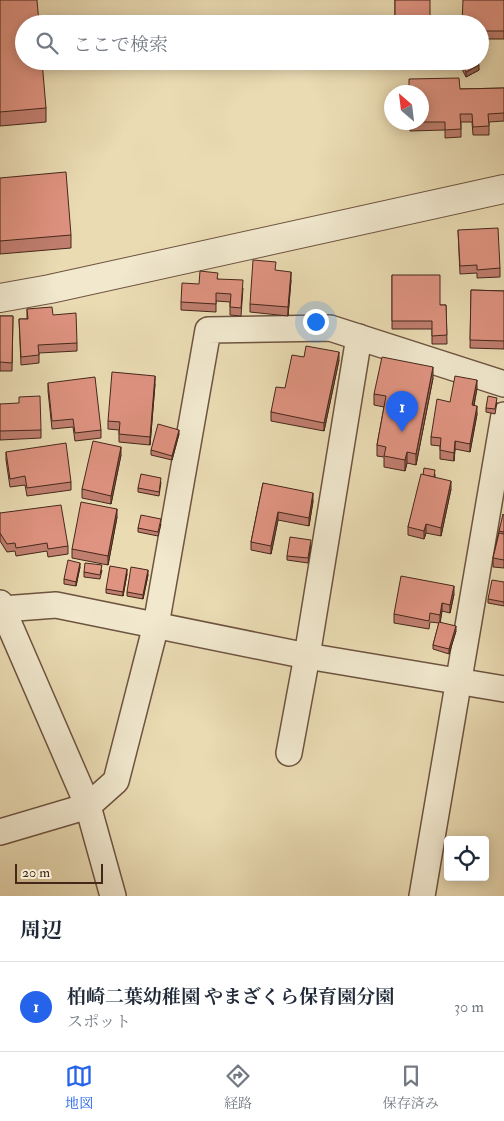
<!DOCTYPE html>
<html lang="ja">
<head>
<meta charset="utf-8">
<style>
  :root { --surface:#fff; --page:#f2f2f3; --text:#1f2937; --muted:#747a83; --line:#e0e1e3; --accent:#2563eb }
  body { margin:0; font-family:"IM FELL Double Pica","Noto Serif JP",serif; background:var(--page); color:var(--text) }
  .controls { position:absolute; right:15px; bottom:15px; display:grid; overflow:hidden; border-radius:5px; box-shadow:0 2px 12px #0003 }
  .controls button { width:45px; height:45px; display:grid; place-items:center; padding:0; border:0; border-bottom:1px solid var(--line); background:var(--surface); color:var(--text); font:25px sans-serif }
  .compass { position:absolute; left:384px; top:85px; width:45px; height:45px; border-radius:50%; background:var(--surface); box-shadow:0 2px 12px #0003; rotate:332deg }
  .scale { position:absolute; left:15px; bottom:12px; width:88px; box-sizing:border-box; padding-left:5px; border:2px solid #45271a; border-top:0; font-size:14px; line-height:18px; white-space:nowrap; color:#45271a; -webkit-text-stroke:4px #f1e8ce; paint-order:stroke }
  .you { position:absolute; left:315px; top:321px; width:18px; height:18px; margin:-12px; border:4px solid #fff; border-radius:50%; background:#1a73e8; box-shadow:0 0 0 8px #1a73e833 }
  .badge { display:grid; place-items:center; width:32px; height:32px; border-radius:50%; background:var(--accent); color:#fff; font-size:16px; font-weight:700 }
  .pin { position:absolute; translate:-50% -41px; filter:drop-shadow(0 1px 2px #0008) }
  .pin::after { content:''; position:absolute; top:26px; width:18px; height:15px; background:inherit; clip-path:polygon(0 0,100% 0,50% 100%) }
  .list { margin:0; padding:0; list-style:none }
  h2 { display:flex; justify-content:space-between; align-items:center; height:65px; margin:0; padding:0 20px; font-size:21px }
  h2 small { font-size:16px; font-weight:400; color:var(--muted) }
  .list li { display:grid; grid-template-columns:32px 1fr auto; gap:15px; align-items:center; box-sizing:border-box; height:90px; padding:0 20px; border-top:1px solid var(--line) }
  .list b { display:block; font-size:19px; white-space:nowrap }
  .list p { margin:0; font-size:16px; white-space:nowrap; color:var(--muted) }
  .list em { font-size:16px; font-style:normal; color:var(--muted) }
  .icon { flex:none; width:28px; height:28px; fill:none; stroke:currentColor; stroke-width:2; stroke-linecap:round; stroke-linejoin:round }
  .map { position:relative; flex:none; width:504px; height:896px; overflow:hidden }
  .search { position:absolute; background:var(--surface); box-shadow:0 2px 12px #0003; left:15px; right:15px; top:15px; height:55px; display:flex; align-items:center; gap:12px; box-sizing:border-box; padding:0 18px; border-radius:28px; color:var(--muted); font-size:19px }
  .sheet { height:155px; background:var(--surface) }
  nav { display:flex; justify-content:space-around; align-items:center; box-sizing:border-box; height:70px; border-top:1px solid var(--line); background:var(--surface); font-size:14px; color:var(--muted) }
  nav a { display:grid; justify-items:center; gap:2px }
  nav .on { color:var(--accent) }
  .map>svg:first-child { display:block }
</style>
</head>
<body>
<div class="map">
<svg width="504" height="896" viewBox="0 0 504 896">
  <rect width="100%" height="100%" fill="#eadbb3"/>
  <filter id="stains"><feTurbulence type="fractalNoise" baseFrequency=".004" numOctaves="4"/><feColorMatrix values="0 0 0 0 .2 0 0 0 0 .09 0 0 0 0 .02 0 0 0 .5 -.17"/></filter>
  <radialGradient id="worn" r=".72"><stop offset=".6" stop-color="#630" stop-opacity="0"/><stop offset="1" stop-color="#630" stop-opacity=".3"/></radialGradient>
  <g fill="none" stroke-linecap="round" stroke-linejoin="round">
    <g stroke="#6e5440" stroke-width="28">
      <g id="minor">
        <polyline points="0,603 88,806 113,896"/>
        <polyline points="3,609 56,605 307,656 504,689"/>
        <polyline points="289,753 307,656 359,337"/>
        <polyline points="0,832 88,806 116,781 156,625 208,330 330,328 504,384"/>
        <polyline points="422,896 504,415"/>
      </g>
    </g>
    <g stroke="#6e5440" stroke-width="30">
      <polyline id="tertiary" points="0,298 50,289 504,189"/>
    </g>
    <use href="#minor" stroke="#f1e8ce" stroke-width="25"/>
    <use href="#tertiary" stroke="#f1e8ce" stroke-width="28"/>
  </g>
  <g fill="#c07e6f" stroke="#45271a">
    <polygon points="0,0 46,108 46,122 0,126"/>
    <polygon points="395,0 430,24 395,24"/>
    <polygon points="504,0 504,39 480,39 480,24"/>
    <polygon points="458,61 477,61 479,70 466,77"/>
    <polygon points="504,88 504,121 489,122 489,135 473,135 472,122 461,122 461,137 445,138 445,130 410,131 410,122 460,89"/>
    <polygon points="0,178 71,235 71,248 0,254"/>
    <polygon points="458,230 500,268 500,277 477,278 477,273 460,274"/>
    <polygon points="392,275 440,305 446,305 447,344 432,344 432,329 392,329"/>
    <polygon points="218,279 243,288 241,316 230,315 230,302 216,301 216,312 181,310 181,302 199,284"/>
    <polygon points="291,280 288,316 250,312 250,304"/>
    <polygon points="471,290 504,291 504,349 470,348"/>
    <polygon points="27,309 53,315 77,343 77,351 39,353 39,363 21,365 19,319 27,319"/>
    <polygon points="0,316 13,316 12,371 0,371"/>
    <polygon points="304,357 339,360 324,431 271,421 271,412"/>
    <polygon points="433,378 416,465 407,463 405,471 384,467 384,457 377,456 377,445 384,407 374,405 374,394"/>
    <polygon points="48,383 101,430 101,438 75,441 73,427 52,429 48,391"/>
    <polygon points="155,384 150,445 119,442 119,430 108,429 108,421"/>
    <polygon points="477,388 474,406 477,414 470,452 455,449 454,461 440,459 440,446 431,445 431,437 450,402"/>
    <polygon points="497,402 495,414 486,412 486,408"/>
    <polygon points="0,404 41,430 41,438 0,440"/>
    <polygon points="179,434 172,460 151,455 151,450"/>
    <polygon points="6,452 71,482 71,490 27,496 25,485 10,487 6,460"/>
    <polygon points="121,455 111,504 82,498 82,489"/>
    <polygon points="435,474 435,477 451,489 441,536 426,533 424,539 408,535 408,527 423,475"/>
    <polygon points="161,482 159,496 138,492 138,488"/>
    <polygon points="263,483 313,501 309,526 278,520 271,554 251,550 251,542"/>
    <polygon points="0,513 68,546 68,554 48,557 47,551 16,556 15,551 7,552 0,541"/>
    <polygon points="504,515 504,568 493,567 493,558 499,531"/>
    <polygon points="117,517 108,565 72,558 72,549"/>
    <polygon points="161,524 158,536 138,532 138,528"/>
    <polygon points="311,545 308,563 287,560 287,556"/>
    <polygon points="80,567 76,586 64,584 64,579"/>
    <polygon points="102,570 100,579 84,577 84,572"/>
    <polygon points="127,574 123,596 106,593 106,589"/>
    <polygon points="148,575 143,599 127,596 127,592"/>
    <polygon points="504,582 504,606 488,603 488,599"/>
    <polygon points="454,594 450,613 442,611 440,622 456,631 449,654 433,649 433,645 439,623 430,622 429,629 394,623 394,614"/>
  </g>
  <g fill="#9c675a" stroke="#45271a">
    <polygon points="479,65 479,70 466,77 466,72"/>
    <polygon points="291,272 291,280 288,316 288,307"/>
    <polygon points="339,352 339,360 324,431 324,423"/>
    <polygon points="433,367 433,378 416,465 416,454"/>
    <polygon points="155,376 155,384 150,445 150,437"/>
    <polygon points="477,380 477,388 472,414 472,405"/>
    <polygon points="477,406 477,414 470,452 470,444"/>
    <polygon points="179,430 179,434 172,460 172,456"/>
    <polygon points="455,441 455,449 454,461 454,453"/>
    <polygon points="121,447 121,455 111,504 111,496"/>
    <polygon points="407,452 407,463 405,471 405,460"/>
    <polygon points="451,481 451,489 441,536 441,528"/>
    <polygon points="313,493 313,501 309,526 309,518"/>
    <polygon points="117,509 117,517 108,565 108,556"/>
    <polygon points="278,512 278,520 271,554 271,546"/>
    <polygon points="426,524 426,533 424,539 424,531"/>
    <polygon points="80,563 80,567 76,586 76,582"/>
    <polygon points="127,569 127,574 123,596 123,592"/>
    <polygon points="148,570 148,575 143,599 143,595"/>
    <polygon points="454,586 454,594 450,613 450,605"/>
    <polygon points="442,603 442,611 440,624 440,615"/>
    <polygon points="456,626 456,631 449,654 449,649"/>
  </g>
  <g fill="#df9381" stroke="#45271a">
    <polygon points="0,0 37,0 39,24 24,24 24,61 42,61 46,108 0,112"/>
    <polygon points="395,0 430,0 430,24 400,24 400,21 395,21"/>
    <polygon points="463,0 504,0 504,31 480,31 480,24 462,24"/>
    <polygon points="461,61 477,61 479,65 466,72"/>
    <polygon points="459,78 460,89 504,88 504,113 488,114 489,126 473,127 472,114 460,114 461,129 445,130 445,122 422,122 422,92 409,92 409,79"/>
    <polygon points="66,172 71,235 0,241 0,178"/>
    <polygon points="498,228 500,268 477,270 477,265 460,266 458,230"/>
    <polygon points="253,260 276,262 275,270 291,272 288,307 250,304"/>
    <polygon points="200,271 218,273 217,279 243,280 241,308 230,307 231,294 216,293 216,304 181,302 182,283 199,284"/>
    <polygon points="392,275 440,275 440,305 446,305 447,335 432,336 432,321 392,321"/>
    <polygon points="471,290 504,291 504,341 470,340"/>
    <polygon points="52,307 53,315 76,313 77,343 38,345 39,355 21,357 19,319 28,319 27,309"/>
    <polygon points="0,316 13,316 12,363 0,362"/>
    <polygon points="306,346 339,352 324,423 271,412 276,387 285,388 292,355 304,357"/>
    <polygon points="382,357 433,367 416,454 407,452 405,460 384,456 386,447 377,445 386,396 374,394"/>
    <polygon points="112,372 155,376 150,437 119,434 120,422 108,421"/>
    <polygon points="455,376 477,380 472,405 477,406 470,444 455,441 454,453 440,450 441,438 431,437 437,399 450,402"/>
    <polygon points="95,377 101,430 75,433 73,419 52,421 48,383"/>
    <polygon points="40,396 41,430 0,431 0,404 19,403 19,397"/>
    <polygon points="488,396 497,398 495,409 486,408"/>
    <polygon points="158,424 179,430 172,456 151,450"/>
    <polygon points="93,441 121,447 111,496 82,489"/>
    <polygon points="66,443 71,482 27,488 25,476 10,479 6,452"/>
    <polygon points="424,468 435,470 434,477 423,475"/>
    <polygon points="141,474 161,478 159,492 138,488"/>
    <polygon points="421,474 451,481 441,528 426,524 424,531 408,527"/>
    <polygon points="263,483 313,493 309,518 278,512 271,546 251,542"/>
    <polygon points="81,502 117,509 108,556 72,549"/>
    <polygon points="61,505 68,546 48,549 47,543 16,548 15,543 7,544 0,533 0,513"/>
    <polygon points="503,514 504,515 504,532 499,531"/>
    <polygon points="141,515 161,519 158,532 138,528"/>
    <polygon points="499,533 504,534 504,560 493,558"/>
    <polygon points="290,537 311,540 308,558 287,556"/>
    <polygon points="68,560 80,563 76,582 64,579"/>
    <polygon points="85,563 102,565 100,575 84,572"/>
    <polygon points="110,566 127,569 123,592 106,589"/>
    <polygon points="131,567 148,570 143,595 127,592"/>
    <polygon points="401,576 454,586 450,605 442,603 440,615 430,613 429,621 394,614"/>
    <polygon points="492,580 504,582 504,602 488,599"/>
    <polygon points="439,622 456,626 449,649 433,645"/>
  </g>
  <rect width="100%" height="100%" filter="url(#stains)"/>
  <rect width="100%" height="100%" fill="url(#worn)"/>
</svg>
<div class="controls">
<button><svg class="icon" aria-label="locate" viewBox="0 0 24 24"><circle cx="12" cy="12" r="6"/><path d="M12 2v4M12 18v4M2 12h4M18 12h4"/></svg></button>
</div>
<svg class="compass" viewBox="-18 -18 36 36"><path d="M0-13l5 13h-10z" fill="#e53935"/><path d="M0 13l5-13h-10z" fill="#747a83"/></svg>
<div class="scale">20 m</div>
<div class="you"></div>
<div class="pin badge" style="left:402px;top:432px">1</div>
<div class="search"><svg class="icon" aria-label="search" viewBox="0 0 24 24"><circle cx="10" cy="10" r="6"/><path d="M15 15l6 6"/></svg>ここで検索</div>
</div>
<section class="sheet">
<h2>周辺<small></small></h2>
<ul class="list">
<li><span class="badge">1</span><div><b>柏崎二葉幼稚園 やまざくら保育園分園</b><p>スポット</p></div><em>30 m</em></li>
</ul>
</section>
<nav>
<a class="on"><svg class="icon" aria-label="map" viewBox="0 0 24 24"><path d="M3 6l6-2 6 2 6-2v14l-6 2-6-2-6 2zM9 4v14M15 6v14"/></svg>地図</a>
<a><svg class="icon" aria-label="directions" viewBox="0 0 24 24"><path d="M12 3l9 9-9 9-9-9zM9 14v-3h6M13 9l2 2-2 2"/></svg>経路</a>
<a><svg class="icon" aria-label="saved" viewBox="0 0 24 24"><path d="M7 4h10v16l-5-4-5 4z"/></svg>保存済み</a>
</nav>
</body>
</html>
